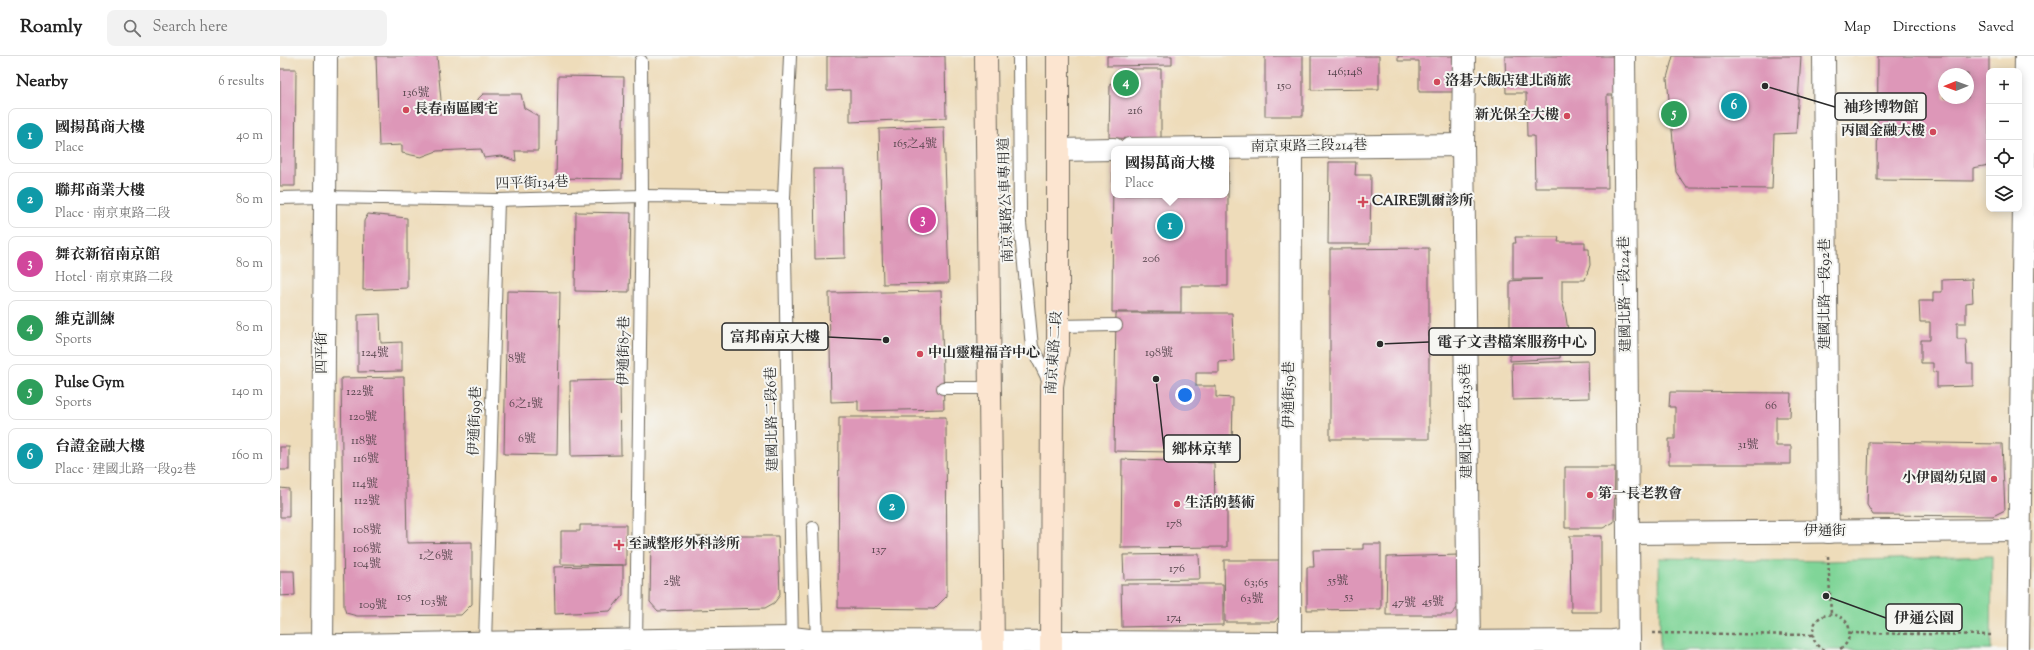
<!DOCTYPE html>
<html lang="en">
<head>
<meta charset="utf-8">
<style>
  :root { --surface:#fff; --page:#f2f2f2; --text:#222; --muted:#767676; --line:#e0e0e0; --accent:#d1495b }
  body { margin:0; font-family:"Sorts Mill Goudy","Noto Serif TC",serif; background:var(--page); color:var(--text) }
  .controls { position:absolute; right:12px; top:12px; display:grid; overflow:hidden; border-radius:8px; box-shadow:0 2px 10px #0003 }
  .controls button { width:36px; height:36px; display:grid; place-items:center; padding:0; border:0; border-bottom:1px solid var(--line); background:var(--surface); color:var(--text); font:20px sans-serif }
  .compass { position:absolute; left:1658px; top:12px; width:36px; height:36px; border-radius:50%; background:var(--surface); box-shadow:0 2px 10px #0003; rotate:269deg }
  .you { position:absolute; left:905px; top:339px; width:14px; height:14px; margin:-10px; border:3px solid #fff; border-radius:50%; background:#1a73e8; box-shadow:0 0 0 6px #1a73e833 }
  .badge { display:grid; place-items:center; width:26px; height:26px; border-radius:50%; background:var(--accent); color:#fff; font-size:13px; font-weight:700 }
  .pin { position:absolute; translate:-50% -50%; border:2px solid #fff; box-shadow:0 1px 4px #0006 }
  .popup { position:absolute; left:831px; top:90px; width:118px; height:52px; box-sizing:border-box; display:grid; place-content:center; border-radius:8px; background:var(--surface); filter:drop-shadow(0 1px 3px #0005); font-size:13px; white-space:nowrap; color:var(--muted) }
  .popup b { font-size:15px; color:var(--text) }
  .popup::after { content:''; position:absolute; left:50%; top:100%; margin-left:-8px; border:8px solid transparent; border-top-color:var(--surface) }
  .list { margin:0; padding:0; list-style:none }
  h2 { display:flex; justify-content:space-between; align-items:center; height:52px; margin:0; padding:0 16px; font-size:17px }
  h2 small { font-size:13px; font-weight:400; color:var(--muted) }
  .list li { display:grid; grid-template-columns:26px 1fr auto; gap:12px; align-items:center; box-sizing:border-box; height:56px; margin:0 8px 8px; padding:0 8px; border:1px solid var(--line); border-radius:8px }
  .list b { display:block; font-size:15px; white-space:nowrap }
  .list p { margin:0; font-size:13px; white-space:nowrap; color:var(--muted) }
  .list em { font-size:13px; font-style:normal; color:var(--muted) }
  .icon { flex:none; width:22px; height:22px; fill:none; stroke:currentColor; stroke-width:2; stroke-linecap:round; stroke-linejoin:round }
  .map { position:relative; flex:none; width:1754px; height:594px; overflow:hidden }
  header { display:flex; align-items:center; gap:24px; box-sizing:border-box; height:56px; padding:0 20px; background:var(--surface); border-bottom:1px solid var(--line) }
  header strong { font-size:19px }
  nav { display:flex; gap:22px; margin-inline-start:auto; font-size:14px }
  .search { width:280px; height:36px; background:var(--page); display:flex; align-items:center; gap:10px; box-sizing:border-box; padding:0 14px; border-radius:8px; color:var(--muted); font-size:15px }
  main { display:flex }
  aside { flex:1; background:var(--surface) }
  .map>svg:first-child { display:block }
</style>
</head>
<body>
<header>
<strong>Roamly</strong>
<div class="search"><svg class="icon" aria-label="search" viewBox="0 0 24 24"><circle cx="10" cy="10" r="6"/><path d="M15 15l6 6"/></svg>Search here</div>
<nav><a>Map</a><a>Directions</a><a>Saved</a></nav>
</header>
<main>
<aside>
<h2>Nearby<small>6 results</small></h2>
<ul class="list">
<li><span class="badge" style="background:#0f9aa8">1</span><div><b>國揚萬商大樓</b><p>Place</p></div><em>40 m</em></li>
<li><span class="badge" style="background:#0f9aa8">2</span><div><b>聯邦商業大樓</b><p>Place · 南京東路二段</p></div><em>80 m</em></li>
<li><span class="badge" style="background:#d1479c">3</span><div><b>舞衣新宿南京館</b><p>Hotel · 南京東路二段</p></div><em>80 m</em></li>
<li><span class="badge" style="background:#2e9e5b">4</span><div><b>維克訓練</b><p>Sports</p></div><em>80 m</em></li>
<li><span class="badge" style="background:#2e9e5b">5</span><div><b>Pulse Gym</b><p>Sports</p></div><em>140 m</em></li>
<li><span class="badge" style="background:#0f9aa8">6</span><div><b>台證金融大樓</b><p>Place · 建國北路一段92巷</p></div><em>160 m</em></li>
</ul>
</aside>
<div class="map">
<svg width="1754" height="594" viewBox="0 0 1754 594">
  <rect width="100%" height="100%" fill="#f6f6f2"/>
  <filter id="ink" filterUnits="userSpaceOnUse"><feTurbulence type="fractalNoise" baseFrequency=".025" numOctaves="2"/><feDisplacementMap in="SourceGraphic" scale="8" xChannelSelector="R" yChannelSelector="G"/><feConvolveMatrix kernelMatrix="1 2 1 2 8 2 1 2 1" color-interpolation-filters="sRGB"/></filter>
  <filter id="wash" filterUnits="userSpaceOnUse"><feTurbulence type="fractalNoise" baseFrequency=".012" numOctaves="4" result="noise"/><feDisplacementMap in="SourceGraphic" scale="16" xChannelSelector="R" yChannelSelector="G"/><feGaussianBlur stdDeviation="0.9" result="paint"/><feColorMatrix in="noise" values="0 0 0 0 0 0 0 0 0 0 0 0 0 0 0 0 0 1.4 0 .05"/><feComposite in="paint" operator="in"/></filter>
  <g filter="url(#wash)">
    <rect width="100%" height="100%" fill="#eedcba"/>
    <polygon fill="#80d598" stroke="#568062" points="1712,500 1711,594 1380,594 1379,502 1548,505"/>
    <g id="blocks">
      <g fill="#dd97b8" fill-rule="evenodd">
        <polygon points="96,0 157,0 161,44 152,58 197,57 198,43 203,38 241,38 244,52 258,60 258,95 235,95 236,105 221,100 204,102 201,93 157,95 141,101 122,97 122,89 99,90"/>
        <polygon points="547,0 665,0 666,62 570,66 570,34 547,35"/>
        <polygon points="827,0 892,0 892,9 827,10"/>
        <rect x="985" y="0" width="38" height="60"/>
        <polygon points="1031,0 1099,0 1099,33 1031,34"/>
        <polygon points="1118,0 1180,0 1174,36 1139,36 1139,5 1118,5"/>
        <polygon points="1225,0 1340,0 1340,39 1327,39 1328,132 1255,132 1254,80 1247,80 1246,37 1226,37"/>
        <polygon points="1393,0 1521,0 1516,77 1494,78 1492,133 1407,132 1396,116 1387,22"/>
        <path d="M1598,0h111v109l-16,3v13l-96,-1zM1664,18h24v24h-24z"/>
        <polygon points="0,13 16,13 15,130 0,130"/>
        <polygon points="845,13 881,13 881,83 829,82 830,28"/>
        <polygon points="278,20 344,21 342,123 276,122"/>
        <polygon points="664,71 669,227 603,228 599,73"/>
        <polygon points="1049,106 1076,106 1075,119 1091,119 1090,188 1048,188"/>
        <polygon points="833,108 834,108 834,139 946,139 946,109 948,109 948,230 901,230 901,256 832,256"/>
        <polygon points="534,113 564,113 565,202 535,203"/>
        <polygon points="296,156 351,157 349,236 295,235"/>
        <polygon points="88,158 127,162 127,232 83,234 84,165"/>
        <polygon points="1235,181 1279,181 1278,186 1305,186 1305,193 1309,193 1310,209 1305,224 1282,224 1282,245 1285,255 1288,274 1281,292 1280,302 1230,305 1230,225 1262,223 1233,223 1233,187 1236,187"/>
        <polygon points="1149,192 1149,383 1050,383 1050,193"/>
        <polygon points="1692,223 1693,246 1686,247 1686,267 1677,267 1677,283 1686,283 1687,308 1693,308 1693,330 1657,331 1657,315 1653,317 1653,307 1641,307 1641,284 1650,284 1650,266 1640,266 1639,245 1653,245 1653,236 1662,236 1662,224"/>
        <polygon points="227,235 280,236 277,399 224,398"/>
        <polygon points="661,235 664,353 578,355 578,345 551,346 549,237"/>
        <polygon points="836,257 952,257 954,305 939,306 939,317 916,317 916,330 936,330 936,341 953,342 952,397 834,395"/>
        <polygon points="100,258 101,287 122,286 122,315 78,316 78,259"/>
        <polygon points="1308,305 1309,342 1233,344 1232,307"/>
        <polygon points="124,321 127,487 192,486 192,548 181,559 77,560 66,557 64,551 61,322"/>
        <polygon points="340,324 341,399 291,400 290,325"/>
        <polygon points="1390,336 1511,337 1510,361 1496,361 1496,390 1511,390 1511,408 1389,408 1389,383 1395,383 1395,351 1389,351"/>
        <polygon points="559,361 666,361 667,540 654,553 558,552"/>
        <polygon points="1589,386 1722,388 1725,454 1713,460 1593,459 1587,449"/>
        <rect x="0" y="391" width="9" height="23"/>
        <polygon points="842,403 934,407 935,446 947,445 947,491 841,492"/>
        <polygon points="1285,411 1335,411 1334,466 1323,472 1285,472"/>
        <polygon points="0,432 9,433 9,461 0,461"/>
        <polygon points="300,469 346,469 346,509 281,508 281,475 300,475"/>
        <polygon points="436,480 498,480 500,539 494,547 485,552 378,555 370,546 371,482"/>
        <polygon points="1290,480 1321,480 1321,556 1291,556"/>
        <polygon points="1083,488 1101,488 1101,553 1027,554 1027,511 1034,511 1033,494 1083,493"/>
        <polygon points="919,498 920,523 844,524 843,499"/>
        <polygon points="1179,499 1179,550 1171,559 1106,559 1107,501"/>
        <polygon points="944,504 1007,504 1007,550 995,566 945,566"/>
        <polygon points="343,509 343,539 330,555 275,558 274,511"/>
        <polygon points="0,515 14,515 15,539 0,540"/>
        <polygon points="841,528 943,528 943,569 842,571"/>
      </g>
    </g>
  </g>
  <g filter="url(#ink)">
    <use href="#blocks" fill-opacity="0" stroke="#6f695d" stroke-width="1"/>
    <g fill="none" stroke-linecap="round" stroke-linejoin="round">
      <g stroke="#6f695d" stroke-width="14">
        <g id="lane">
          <polyline points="510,0 504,142 512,594"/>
          <polyline points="739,0 740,167 752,291 770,327"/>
          <polyline points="0,142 44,141 218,144 362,140 504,142"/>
          <polyline points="778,270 836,269"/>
          <polyline points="663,332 709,332"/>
          <polyline points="533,472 537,585"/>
          <polyline points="205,587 218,144"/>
          <polyline points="356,589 362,140 361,5"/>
        </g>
      </g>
      <g stroke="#6f695d" stroke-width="24">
        <g id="street">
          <polyline points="1184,0 1183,89 1189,594"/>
          <polyline points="1344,0 1349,594"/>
          <polyline points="1544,0 1548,476"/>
          <polyline points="850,93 1183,89"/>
          <polyline points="778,94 834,93"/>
          <polyline points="1349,477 1739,474"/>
          <polyline points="0,590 512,582 537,585 1010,587 1333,585 1349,583"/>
          <polyline points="42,594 46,0"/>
          <polyline points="1010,594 1011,91"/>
          <polyline points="1738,594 1746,0"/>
        </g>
      </g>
      <g stroke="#6f695d" stroke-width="24">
        <g id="secondary">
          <polyline points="706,0 713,594"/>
          <polyline points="771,594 772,330 778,291 778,0"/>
        </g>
      </g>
      <g stroke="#6f695d" stroke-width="2.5" stroke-dasharray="3 3" stroke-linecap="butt">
        <polyline points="1548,500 1551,558"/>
        <polyline points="1373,577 1532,579"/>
        <polyline points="1570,577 1713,579"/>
        <path d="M1544,594c-7,-3 -11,-9 -11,-17 -1,-27 41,-23 36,3 -1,7 -5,11 -11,14"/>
      </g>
      <use href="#lane" stroke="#fff" stroke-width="12"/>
      <use href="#street" stroke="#fff" stroke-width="22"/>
      <use href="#secondary" stroke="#fce5d0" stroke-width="22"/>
    </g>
  </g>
  <g fill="#d1495b" stroke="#f6f6f2" stroke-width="1.5">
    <circle cx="1157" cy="26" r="4"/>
    <circle cx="126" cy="54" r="4"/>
    <circle cx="1287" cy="60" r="4"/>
    <circle cx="1653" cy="76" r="4"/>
    <path d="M1081 140h4v4h4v4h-4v4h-4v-4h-4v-4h4z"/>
    <circle cx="640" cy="298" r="4"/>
    <circle cx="1714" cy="423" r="4"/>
    <circle cx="1310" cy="439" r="4"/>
    <circle cx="897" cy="448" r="4"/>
    <path d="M337 483h4v4h4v4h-4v4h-4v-4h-4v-4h4z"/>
  </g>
  <g text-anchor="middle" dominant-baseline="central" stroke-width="4" stroke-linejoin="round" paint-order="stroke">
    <g font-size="12" fill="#58464e">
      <text x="1065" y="16">146;148</text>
      <text x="1004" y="30">150</text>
      <text x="136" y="37">136號</text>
      <text x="855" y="55">216</text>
      <text x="635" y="88">165之4號</text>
      <text x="871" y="203">206</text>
      <text x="95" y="297">124號</text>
      <text x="879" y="297">198號</text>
      <text x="237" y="303">8號</text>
      <text x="80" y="336">122號</text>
      <text x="246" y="348">6之1號</text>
      <text x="1491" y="350">66</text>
      <text x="83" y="361">120號</text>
      <text x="247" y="383">6號</text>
      <text x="84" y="385">118號</text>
      <text x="1468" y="389">31號</text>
      <text x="86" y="403">116號</text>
      <text x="85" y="428">114號</text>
      <text x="87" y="445">112號</text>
      <text x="894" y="468">178</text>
      <text x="87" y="474">108號</text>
      <text x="87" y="493">106號</text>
      <text x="599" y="494">137</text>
      <text x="156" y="500">1之6號</text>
      <text x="87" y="508">104號</text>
      <text x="897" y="513">176</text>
      <text x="1058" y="525">55號</text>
      <text x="392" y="526">2號</text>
      <text x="976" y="527">63;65</text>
      <text x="124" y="541">105</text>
      <text x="1069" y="541">53</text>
      <text x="972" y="543">63號</text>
      <text x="154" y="546">103號</text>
      <text x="1153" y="546">45號</text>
      <text x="1124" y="547">47號</text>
      <text x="93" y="549">109號</text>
      <text x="894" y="562">174</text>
    </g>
    <g font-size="14" font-weight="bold" fill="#2b2b2b" stroke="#f6f6f2" text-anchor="start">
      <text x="1165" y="26">洛碁大飯店建北商旅</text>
      <text x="134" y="54">長春南區國宅</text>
      <text x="1279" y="60" text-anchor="end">新光保全大樓</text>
      <text x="1645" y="76" text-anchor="end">丙園金融大樓</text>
      <text x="1092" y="146">CAIRE凱爾診所</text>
      <text x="648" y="298">中山靈糧福音中心</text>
      <text x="1706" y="423" text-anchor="end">小伊園幼兒園</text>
      <text x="1318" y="439">第一長老教會</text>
      <text x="905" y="448">生活的藝術</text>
      <text x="348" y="489">至誠整形外科診所</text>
    </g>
    <g font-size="14" fill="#2b2b2b" stroke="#f6f6f2">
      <text transform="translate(1029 91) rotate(-1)">南京東路三段214巷</text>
      <text transform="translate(252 128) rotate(-2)">四平街134巷</text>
      <text transform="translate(727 144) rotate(-92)">南京東路公車專用道</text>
      <text transform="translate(1346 238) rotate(-91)">建國北路一段124巷</text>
      <text transform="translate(1546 238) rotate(-90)">建國北路一段92巷</text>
      <text transform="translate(345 295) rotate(-89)">伊通街87巷</text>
      <text transform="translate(43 297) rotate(-90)">四平街</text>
      <text transform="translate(775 297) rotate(-86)">南京東路二段</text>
      <text transform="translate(1010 339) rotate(-90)">伊通街59巷</text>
      <text transform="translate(493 363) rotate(-91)">建國北路二段6巷</text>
      <text transform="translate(196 365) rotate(-88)">伊通街99巷</text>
      <text transform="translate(1187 365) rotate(-91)">建國北路一段138巷</text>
      <text x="1545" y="476">伊通街</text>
    </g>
  </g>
  <path fill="none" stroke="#2b2b2b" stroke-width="1.5" d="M1485 30L1555 51M606 284L548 281M1100 288L1149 286M876 323L884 393M1546 540L1606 562"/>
  <g fill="#2b2b2b" stroke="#f6f6f2" stroke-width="1.5">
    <circle cx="1485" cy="30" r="4"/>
    <circle cx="606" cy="284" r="4"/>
    <circle cx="1100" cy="288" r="4"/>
    <circle cx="876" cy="323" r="4"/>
    <circle cx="1546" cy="540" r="4"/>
  </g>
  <g fill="#f6f6f2" stroke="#2b2b2b" stroke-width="1.5">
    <rect x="1555" y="37" width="91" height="27" rx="4"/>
    <rect x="442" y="267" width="106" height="27" rx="4"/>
    <rect x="1149" y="272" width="166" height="27" rx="4"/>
    <rect x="884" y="379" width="76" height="27" rx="4"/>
    <rect x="1606" y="548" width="76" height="27" rx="4"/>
  </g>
  <g font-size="15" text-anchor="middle" font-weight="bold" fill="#2b2b2b">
    <text x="1601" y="56">袖珍博物館</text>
    <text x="495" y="286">富邦南京大樓</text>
    <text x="1232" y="291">電子文書檔案服務中心</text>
    <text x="922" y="398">鄉林京華</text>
    <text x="1644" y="567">伊通公園</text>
  </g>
</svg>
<div class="controls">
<button>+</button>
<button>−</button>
<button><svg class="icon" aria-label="locate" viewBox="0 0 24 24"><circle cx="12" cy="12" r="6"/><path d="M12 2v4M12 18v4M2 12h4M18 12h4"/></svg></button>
<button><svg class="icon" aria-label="layers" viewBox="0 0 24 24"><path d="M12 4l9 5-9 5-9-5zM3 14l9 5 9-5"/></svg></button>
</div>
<svg class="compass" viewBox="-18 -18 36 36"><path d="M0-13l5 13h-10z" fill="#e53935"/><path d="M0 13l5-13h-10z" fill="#767676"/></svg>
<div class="you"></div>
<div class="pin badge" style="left:890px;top:170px;background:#0f9aa8">1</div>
<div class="popup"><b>國揚萬商大樓</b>Place</div>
<div class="pin badge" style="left:612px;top:451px;background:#0f9aa8">2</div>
<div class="pin badge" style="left:643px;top:164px;background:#d1479c">3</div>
<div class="pin badge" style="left:846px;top:27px;background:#2e9e5b">4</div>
<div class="pin badge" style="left:1394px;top:58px;background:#2e9e5b">5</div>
<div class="pin badge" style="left:1454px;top:50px;background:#0f9aa8">6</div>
</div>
</main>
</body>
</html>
